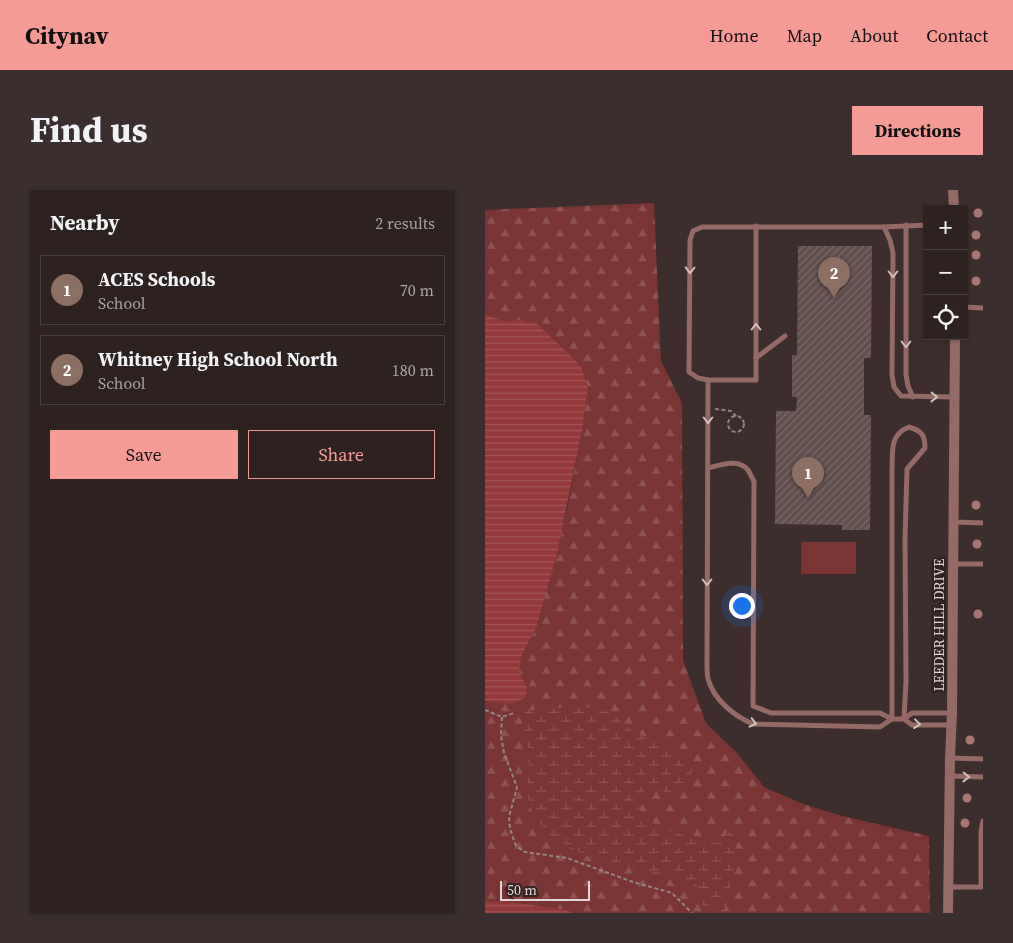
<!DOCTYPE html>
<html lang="en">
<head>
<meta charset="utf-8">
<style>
  :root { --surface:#2e2221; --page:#3a2f2e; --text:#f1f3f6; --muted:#a7a4a5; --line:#493f3f; --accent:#f59b96 }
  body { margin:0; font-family:"Source Serif 4",serif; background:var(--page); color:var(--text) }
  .controls { position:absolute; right:15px; top:15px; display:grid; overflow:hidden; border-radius:0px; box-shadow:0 1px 4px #0004 }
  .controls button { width:45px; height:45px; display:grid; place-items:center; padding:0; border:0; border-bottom:1px solid var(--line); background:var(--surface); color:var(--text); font:25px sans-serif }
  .scale { position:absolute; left:15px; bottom:12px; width:90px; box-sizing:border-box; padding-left:5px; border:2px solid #e0d6d5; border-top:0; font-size:14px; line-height:18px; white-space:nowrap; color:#e0d6d5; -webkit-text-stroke:4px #322322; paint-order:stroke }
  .you { position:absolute; left:256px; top:415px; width:18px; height:18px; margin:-12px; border:4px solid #fff; border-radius:50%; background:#1a73e8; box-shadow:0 0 0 8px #1a73e833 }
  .badge { display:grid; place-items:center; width:32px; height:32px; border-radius:50%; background:var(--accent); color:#fff; font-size:16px; font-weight:700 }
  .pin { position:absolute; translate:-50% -41px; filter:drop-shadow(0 1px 2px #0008) }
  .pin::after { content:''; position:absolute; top:26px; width:18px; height:15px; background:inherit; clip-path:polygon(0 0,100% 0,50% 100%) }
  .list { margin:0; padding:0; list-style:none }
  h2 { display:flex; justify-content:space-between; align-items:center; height:65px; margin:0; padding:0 20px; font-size:21px }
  h2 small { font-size:16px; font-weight:400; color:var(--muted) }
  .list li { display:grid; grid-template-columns:32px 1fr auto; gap:15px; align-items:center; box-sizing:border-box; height:70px; margin:0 10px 10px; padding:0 10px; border:1px solid var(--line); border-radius:0px }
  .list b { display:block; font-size:19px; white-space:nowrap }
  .list p { margin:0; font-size:16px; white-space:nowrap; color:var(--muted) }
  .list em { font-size:16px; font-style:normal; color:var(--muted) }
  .actions { display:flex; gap:10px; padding:15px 20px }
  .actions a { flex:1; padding:11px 0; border:1px solid var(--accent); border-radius:0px; text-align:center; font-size:18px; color:var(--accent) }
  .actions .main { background:var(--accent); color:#111 }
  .icon { flex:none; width:28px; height:28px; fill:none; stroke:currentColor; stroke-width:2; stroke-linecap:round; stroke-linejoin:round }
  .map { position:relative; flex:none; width:498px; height:723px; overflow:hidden; border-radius:0px }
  header { display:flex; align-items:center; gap:30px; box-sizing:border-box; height:70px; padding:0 25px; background:var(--accent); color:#111 }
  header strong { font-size:24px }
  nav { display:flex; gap:28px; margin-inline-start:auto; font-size:18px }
  .intro { display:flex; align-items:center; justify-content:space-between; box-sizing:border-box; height:120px; padding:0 30px }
  h1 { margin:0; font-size:35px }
  .button { padding:12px 22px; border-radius:0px; background:var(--accent); color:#111; font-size:18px; font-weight:700 }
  main { display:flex; gap:30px; padding:0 30px }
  aside { flex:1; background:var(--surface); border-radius:0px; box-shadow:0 1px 4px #0004 }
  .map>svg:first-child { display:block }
</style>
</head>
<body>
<header>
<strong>Citynav</strong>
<nav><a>Home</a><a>Map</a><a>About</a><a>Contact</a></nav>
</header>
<div class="intro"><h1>Find us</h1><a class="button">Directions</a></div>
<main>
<aside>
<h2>Nearby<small>2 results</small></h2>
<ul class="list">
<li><span class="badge" style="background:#8d6e63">1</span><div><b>ACES Schools</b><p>School</p></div><em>70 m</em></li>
<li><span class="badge" style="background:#8d6e63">2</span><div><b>Whitney High School North</b><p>School</p></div><em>180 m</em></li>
</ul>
<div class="actions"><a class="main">Save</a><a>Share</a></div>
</aside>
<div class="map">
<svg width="498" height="723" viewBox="0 0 498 723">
  <defs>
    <pattern id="forest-firs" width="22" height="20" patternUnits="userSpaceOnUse" patternTransform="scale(1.25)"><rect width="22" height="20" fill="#793534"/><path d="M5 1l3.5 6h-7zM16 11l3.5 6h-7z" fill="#8c5250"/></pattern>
    <pattern id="wetland-marsh" width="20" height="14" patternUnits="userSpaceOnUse" patternTransform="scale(1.25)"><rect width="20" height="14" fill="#793534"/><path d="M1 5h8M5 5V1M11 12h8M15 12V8" fill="none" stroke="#8c5250"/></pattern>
    <pattern id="water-rules" width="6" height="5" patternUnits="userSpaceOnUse" patternTransform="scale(1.25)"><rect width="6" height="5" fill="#943939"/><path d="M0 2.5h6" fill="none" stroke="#a35555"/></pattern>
    <pattern id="building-hatch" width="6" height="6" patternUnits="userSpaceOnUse" patternTransform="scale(1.25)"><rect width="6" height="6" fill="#62504f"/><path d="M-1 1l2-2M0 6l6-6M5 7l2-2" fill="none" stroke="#786867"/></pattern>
  </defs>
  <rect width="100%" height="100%" fill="#3d2d2c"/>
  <polygon fill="url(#forest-firs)" points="169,13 176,171 197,213 198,470 221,533 252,563 279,597 318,614 357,626 444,646 445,723 88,723 81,720 21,711 0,712 0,511 26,514 42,497 34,482 36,467 51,438 82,319 97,241 103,198 96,176 84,165 33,130 20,131 3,126 0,123 0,20"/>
  <path fill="url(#wetland-marsh)" d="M97,516l29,7 20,17 53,25 10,11 -9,23 -11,6 -12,-4 -17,-1 -9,13c2,4 4,11 7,14 15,12 57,24 76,26l8,-11 9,2c0,26 -5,51 -12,76l-16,-1 -11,-8 2,-14 -22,-13 -41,-3 -47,-14 -36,-19 -19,-20 -8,-26 3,-20 -1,-29 -5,-15 -2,-14 10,-4z"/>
  <rect fill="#793534" x="316" y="352" width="55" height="32"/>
  <g fill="url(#water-rules)">
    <polygon points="0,123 3,126 20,131 33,130 51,133 96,176 103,198 97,241 72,364 51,438 36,467 34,482 42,497 41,507 26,514 0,511"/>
    <polygon points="21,711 81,720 88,723 0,723 0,712"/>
  </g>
  <polygon fill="url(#building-hatch)" points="313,56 387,56 386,168 379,168 379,225 386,225 385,340 357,340 357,335 290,334 291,221 311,221 312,207 307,207 307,165 312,165"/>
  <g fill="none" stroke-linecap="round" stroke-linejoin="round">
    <g stroke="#928584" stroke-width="2" stroke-dasharray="4 2.5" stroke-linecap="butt">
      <polyline points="230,219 246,221 251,226"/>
      <circle cx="251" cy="234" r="8"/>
      <polyline points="0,520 17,527 29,523"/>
      <polyline points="17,527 16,546 19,563 32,597 24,627 25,639 31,656 40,662 82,668 148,692 187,703 207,723"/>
    </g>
    <g stroke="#946966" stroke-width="5">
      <polyline points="421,35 421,185 423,196 428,207"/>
      <polyline points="399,37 405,50 408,63 407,185 409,197 416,206 469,207"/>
      <polyline points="479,117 498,118"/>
      <polyline points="271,168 300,146"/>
      <polyline points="223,190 271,190 271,36"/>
      <path d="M424,237c13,4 16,8 16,21l-18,21 -2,70 1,142 -2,38h-12v-249c1,-19 -3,-35 17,-43z"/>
      <path d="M223,278c12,-3 31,-10 40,2 2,3 4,8 6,11l-1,225 18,7h109l12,6 -12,8 -127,-3c-19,-8 -39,-24 -45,-45 -1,-5 -1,-11 -1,-16l1,-283 -10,-2 -9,-6 1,-132 3,-9 9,-4h182l43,-2"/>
      <polyline points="469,332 498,333"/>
      <polyline points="468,374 498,374"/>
      <polyline points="467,523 427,523 419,529 427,535 467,535"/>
      <polyline points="465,568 498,569"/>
      <polyline points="465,586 498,587"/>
      <polyline points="463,697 496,697 496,642 498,631"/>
    </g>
    <g stroke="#946966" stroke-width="10">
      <polyline points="468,0 469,19"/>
      <polyline points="463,723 465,568 467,523 470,146"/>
    </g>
  </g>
  <g fill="#a87672">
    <circle cx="493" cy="23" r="4.5"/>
    <circle cx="491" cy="45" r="4.5"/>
    <circle cx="491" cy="65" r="4.5"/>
    <circle cx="491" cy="91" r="4.5"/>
    <circle cx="491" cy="315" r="4.5"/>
    <circle cx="492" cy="354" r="4.5"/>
    <circle cx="493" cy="424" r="4.5"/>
    <circle cx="485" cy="550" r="4.5"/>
    <circle cx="482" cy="608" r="4.5"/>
    <circle cx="480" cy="633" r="4.5"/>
  </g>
  <defs><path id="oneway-chevron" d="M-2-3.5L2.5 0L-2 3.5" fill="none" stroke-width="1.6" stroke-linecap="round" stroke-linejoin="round" transform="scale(1.25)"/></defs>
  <g stroke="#d1c0bf">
    <use href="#oneway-chevron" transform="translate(205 80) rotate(91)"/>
    <use href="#oneway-chevron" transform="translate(408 84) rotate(90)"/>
    <use href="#oneway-chevron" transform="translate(271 137) rotate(-90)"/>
    <use href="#oneway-chevron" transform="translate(421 154) rotate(90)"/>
    <use href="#oneway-chevron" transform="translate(449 207) rotate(1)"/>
    <use href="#oneway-chevron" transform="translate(223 230) rotate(90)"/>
    <use href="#oneway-chevron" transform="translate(222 392) rotate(90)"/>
    <use href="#oneway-chevron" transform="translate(268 533) rotate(14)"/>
    <use href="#oneway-chevron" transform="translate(432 534) rotate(7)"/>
    <use href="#oneway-chevron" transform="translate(481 587) rotate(1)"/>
  </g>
  <g text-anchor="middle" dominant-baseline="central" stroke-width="5" stroke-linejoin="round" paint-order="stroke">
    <g font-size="14" fill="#e0d6d5" stroke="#322322">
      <text transform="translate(454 435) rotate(-90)">LEEDER HILL DRIVE</text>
    </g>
  </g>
</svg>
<div class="controls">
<button>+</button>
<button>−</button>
<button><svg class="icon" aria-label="locate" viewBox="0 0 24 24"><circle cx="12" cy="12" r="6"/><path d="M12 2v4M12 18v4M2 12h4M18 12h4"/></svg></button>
</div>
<div class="scale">50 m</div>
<div class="you"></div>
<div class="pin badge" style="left:323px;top:308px;background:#8d6e63">1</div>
<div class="pin badge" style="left:349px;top:108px;background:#8d6e63">2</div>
</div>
</main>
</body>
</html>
